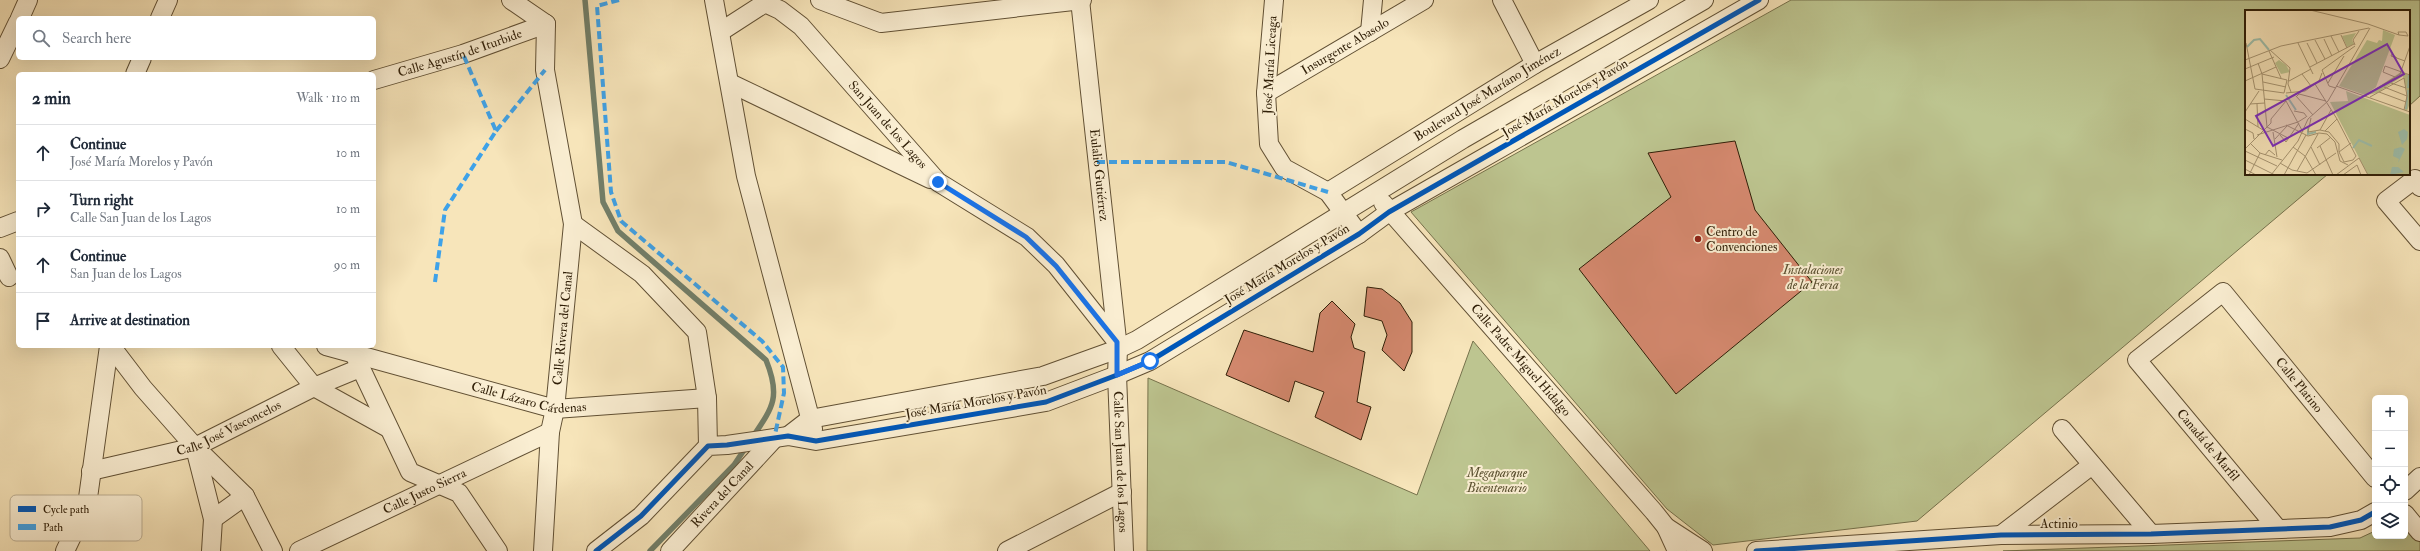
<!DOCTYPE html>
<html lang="en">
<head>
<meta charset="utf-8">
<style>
  :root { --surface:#fff; --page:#f2f2f3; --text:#1f2937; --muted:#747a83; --line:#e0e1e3 }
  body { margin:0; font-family:"IM FELL Double Pica",serif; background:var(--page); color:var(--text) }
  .controls { position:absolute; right:12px; bottom:12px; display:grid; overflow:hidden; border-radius:6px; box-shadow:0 4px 16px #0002 }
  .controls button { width:36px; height:36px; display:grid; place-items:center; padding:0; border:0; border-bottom:1px solid var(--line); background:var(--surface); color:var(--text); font:20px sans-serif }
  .stop { position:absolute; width:12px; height:12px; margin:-9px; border:3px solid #1a73e8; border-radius:50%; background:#fff }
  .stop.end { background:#1a73e8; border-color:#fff; box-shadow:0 1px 4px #0008 }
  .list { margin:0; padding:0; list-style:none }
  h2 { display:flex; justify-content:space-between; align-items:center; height:52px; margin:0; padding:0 16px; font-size:17px }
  h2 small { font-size:13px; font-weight:400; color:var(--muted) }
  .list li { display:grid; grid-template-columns:26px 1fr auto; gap:12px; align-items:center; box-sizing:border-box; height:56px; padding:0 16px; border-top:1px solid var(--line) }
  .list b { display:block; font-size:15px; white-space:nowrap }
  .list p { margin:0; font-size:13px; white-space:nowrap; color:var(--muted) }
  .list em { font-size:13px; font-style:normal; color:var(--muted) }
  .icon { flex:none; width:22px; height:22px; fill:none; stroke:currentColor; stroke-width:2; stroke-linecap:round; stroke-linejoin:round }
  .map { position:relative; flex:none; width:2420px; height:551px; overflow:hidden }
  .search { position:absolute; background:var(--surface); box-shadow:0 4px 16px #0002; left:16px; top:16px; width:360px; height:44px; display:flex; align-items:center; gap:10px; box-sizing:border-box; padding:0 14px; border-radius:6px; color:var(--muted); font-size:15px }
  .panel { position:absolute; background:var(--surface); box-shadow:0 4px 16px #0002; left:16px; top:72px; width:360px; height:276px; border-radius:6px }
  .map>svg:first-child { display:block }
</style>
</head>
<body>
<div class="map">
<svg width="2420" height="551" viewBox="0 0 2420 551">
  <rect width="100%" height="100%" fill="#f7e5ba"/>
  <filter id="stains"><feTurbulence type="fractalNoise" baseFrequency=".005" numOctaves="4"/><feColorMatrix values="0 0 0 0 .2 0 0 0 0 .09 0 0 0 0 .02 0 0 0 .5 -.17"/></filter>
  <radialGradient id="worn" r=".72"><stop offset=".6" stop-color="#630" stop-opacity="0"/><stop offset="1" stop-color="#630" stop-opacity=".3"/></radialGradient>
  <g fill="#bdc590" stroke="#76724c">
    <polygon points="1791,0 2420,0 2420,96 2409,106 2409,11 2246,11 2246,174 2328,174 1917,521 1713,545 1667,509 1411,212"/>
    <polygon points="1473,341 1650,551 1147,551 1148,378 1417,495"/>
    <polygon points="2405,523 2420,541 2420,551 2003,551 2360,538 2375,531 2375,536 2405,536"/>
  </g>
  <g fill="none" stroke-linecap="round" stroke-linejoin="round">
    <g stroke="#727f6a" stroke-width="5.5">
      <path d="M585,0l18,202 15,29 148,129c15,37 7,47 -14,78"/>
      <polyline points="650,551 734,465 746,447"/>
    </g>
  </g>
  <g fill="#d5896f" stroke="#2f1e07">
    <polygon points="1735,141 1755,210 1812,282 1676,394 1579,269 1671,197 1648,153"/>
    <polygon points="1367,287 1382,289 1400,303 1412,322 1412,352 1404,371 1382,350 1387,335 1382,321 1364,316"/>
    <polygon points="1332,301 1355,324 1351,337 1354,348 1365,352 1357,402 1371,407 1361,440 1315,417 1324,392 1295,381 1289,402 1226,375 1244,330 1313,352 1320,313"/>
  </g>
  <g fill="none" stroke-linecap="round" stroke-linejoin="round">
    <g stroke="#615034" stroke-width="20">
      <g id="minor">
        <polyline points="511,0 546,24"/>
        <polyline points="714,0 746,176 813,429"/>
        <polyline points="820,0 881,23 1082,0"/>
        <path id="s1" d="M1080,0l38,349 -1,26 7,176"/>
        <polyline points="1274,0 1266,93 1269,144 1284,168 1328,192 1359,234"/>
        <polyline points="1502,0 1535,64"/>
        <polyline points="20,18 28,0"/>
        <polyline points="160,18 168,0"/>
        <path id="s2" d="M720,32l45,-29 15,7 21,16 137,156 89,55 29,28 61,77"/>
        <polyline points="1370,32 1373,0"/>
        <polyline points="0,59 18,22"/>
        <polyline points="135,74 142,58"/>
        <path id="s3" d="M374,80l89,-26 83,-30"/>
        <polyline points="730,83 930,179"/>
        <path id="s4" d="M1266,93l158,-93"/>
        <polyline points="2420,187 2415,179 2386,201 2420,241"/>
        <path id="s5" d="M1328,192l207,-128 114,-64"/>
        <path id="s6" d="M1383,203l271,309 12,15 11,24"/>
        <polyline points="573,224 642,274 697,332 707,398 708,446"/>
        <polyline points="0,228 18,221"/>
        <polyline points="0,258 9,277"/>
        <polyline points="111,346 143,388 195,447 245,496 273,551"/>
        <polyline points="281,346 314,387 388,428"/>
        <path id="s7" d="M326,346l229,63 152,-11"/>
        <polyline points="356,358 410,472 459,493 498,551"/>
        <polyline points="2062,429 2151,534"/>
        <polyline points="788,436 810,419 1043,376 1118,349 1137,340 1463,139 1704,0"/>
        <polyline points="195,448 213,519 211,551"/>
        <path id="s8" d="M91,471l104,-24 119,-60 46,-19"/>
        <polyline points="2405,491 2420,477"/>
        <polyline points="2405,514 2420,532"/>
        <polyline points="213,519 245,496"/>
        <polyline points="1666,527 1703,551"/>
        <path id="s9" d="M2278,529l-141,-169 86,-68 152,186"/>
        <polyline points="2001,535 2092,465"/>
        <polyline points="65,551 87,505 109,346"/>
        <path id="s10" d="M299,551l251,-119"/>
        <path id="s11" d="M543,551l7,-119 5,-23 18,-185 -28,-154 1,-46"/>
        <polyline points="596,551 641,516 708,446 727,445 788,436 816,441 1046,402 1117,375 1150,361 1359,234 1389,212 1759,0"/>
        <path id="s12" d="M670,551l104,-112"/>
        <polyline points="1007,551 1122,492"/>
        <polyline points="1756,551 2001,535 2151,534 2330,527 2361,520 2375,512"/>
      </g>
    </g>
    <use href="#minor" stroke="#faeed2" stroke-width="18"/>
    <g stroke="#3ea2e9" stroke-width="4" stroke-dasharray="8 4" stroke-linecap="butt">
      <polyline points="619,0 597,6 611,192 621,221 762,341 783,367 784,393 774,439"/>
      <polyline points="496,131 545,70"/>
      <polyline points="1097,162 1226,162 1328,192"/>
      <polyline points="435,282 445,210 496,131 463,54"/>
    </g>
    <g stroke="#faeed2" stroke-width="8">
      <g id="cycleway">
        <polyline points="596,551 641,516 708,446 727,445 788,436 816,441 1046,402 1117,375 1150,361 1359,234 1389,212 1759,0"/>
        <polyline points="1756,551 2001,535 2151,534 2330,527 2361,520 2375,512"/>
      </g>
    </g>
    <use href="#cycleway" stroke="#0057b8" stroke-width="5"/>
  </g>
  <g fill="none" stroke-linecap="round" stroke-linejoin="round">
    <polyline stroke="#1a73e8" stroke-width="5" points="938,182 1026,237 1056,266 1117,342 1117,375 1150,361"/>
  </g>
  <circle fill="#8f2418" stroke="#faeed2" stroke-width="1.5" cx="1698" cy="239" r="4"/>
  <g text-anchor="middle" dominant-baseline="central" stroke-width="4" stroke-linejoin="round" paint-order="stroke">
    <g font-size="13" fill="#2f1e07" stroke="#faeed2">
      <text stroke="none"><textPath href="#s4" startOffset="92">Insurgente Abasolo</textPath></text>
      <text stroke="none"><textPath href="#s3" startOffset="90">Calle Agustín de Iturbide</textPath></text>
      <text transform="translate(1270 65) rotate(-87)">José María Liceaga</text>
      <text stroke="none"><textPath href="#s5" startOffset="187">Boulevard José Maríano Jiménez</textPath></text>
      <text transform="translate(1565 98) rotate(-30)">José María Morelos y Pavón</text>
      <text stroke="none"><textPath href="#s2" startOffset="228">San Juan de los Lagos</textPath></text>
      <text stroke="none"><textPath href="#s1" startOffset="176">Eulalio Gutiérrez</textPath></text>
      <text transform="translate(1287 264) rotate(-31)">José María Morelos y Pavón</text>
      <text stroke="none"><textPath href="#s11" startOffset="224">Calle Rivera del Canal</textPath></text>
      <text stroke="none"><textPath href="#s6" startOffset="209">Calle Padre Miguel Hidalgo</textPath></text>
      <text stroke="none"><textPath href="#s9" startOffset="450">Calle Platino</textPath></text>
      <text stroke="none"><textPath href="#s7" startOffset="210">Calle Lázaro Cárdenas</textPath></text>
      <text transform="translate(976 402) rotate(-10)">José María Morelos y Pavón</text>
      <text stroke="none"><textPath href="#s8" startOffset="145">Calle José Vasconcelos</textPath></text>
      <text transform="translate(2208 445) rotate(50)">Canadá de Marfil</text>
      <text stroke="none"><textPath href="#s1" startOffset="464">Calle San Juan de los Lagos</textPath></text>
      <text stroke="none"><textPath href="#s10" startOffset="139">Calle Justo Sierra</textPath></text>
      <text stroke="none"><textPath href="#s12" startOffset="77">Rivera del Canal</textPath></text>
      <text x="2059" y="524">Actinio</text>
    </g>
    <g font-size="13" fill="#2f1e07" stroke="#faeed2" text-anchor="start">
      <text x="1706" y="232">Centro de<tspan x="1706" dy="15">Convenciones</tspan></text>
    </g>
    <g font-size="13" font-style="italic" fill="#5a5030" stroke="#faeed2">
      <text x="1813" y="270">Instalaciones<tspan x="1813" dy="15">de la Feria</tspan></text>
      <text x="1497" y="473">Megaparque<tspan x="1497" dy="15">Bicentenario</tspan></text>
    </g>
  </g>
  <g transform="translate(2245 10)">
    <rect width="165" height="165" fill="#f7e5ba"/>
    <path d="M138,20l12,5 -19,52 -11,8 -26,-9 28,-46 10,3 2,-3 3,1zM111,23l-4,7 2,4 -7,3 -5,-11zM34,50l7,5 4,7 -9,2 -6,-11zM156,62l8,3 1,28 -3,8 -2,-1 3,-14 -5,-20 -26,17 -11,2zM101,81l64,24v60h-42l-38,-73 18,-1z" fill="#bdc590"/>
    <path d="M159,119l4,3 -1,7 -5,6 -4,-13zM156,137l4,2 -7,14 1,-4 -6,-3 1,-7zM147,157h6l6,5 -14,3z" fill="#9ebfac"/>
    <path fill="none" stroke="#9ebfac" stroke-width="2" d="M2,37l7,-7 6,-1 9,11M163,78l1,-13M41,85l10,15M161,99l2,-19M63,117v7l8,-2M108,138l6,-8 13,6"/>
    <path fill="none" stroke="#a79572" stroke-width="1" d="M65,0l58,14 31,11M153,22h8l2,4 -9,-1zM96,25l6,13M86,26l8,16M79,29l8,17M70,30l10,19M1,33l9,46M53,33l15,31M62,33l10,20M110,35l-2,-5 6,-9M25,40l20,18 -2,16 3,8M24,41l12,27M152,48l-5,-4 -1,2 14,5M0,50l36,-14 88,-18M13,53l4,11 5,53 21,11M65,57l44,-23M0,59l29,-12M57,64l9,12M150,67l-12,-5 2,-6 25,9M0,71l31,-14M44,71l22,-12M18,72l23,5M83,73l16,-27M146,73l15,5M70,74l22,35 19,37M91,76l74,26M139,77l23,9M91,78l-7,-2 -7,-16 33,-24M10,79l29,4 3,-13 -25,-6M134,82l27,10M41,83l19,-2 14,-10 3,-8M51,86l17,19M120,86l35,-22 10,-28M51,87l3,-3 27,7M125,87l34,-19 3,18 -3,14M19,89l22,2M41,91l17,31M5,94l15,-1M12,94l1,23M49,101l10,2 3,4M0,102l14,-21M66,108l-3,14 12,-2 9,2 10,12v8l5,10 9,-2 3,-4M0,109l18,11M26,113v-4l15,-18M41,115l22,11 11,-3 8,1 8,8 5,19 8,4M0,119l8,4 1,6M75,120l11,-20M80,121l12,-12M28,122l4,25M12,125l41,-13 8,-5M35,125l6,7 13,-19M30,129l12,-13M5,133l10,10 22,7M75,136l13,29M48,137l12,9 11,19M66,137l9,18M72,138l14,-11M0,139l26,-26M0,141l32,15M94,142l12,-9M20,145l4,-5 6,5M114,148l9,17M0,150l30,15M35,153l12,7 15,3 29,-20M0,159l11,6M52,161l21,-37M4,165l11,-22M26,165l27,-34 10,-22 20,-18 42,-73M39,165l22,-40M91,165l23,-17M98,165l14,-10 4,10"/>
    <path fill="#7b2cbf" fill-opacity="0.15" stroke="#7b2cbf" stroke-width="2" d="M142,34l17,30 -131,72 -17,-30z"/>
    <rect width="165" height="165" fill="none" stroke="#2f1e07" stroke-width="2"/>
  </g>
  <rect x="10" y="495" width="132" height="46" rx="6" fill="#faeed2" stroke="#bdb095" stroke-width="1"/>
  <rect x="18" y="506" width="18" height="6" fill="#0057b8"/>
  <rect x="18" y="524" width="18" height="6" fill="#3ea2e9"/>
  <g font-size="11" fill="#2f1e07">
    <text x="43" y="513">Cycle path</text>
    <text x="43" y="531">Path</text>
  </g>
  <rect width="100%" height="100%" filter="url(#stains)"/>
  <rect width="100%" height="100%" fill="url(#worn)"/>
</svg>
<div class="controls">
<button>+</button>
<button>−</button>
<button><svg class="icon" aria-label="locate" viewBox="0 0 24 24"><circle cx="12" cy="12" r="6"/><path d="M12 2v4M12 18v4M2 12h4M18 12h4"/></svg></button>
<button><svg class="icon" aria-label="layers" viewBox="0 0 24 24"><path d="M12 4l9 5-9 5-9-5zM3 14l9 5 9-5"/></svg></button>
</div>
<div class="stop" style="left:1150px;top:361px"></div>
<div class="stop end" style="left:938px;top:182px"></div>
<div class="search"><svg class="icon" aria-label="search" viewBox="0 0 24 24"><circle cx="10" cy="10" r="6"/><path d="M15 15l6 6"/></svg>Search here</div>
<section class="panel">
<h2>2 min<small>Walk · 110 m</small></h2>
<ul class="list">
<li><svg class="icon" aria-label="ahead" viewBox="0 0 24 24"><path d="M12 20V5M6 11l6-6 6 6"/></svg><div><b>Continue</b><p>José María Morelos y Pavón</p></div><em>10 m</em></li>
<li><svg class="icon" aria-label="right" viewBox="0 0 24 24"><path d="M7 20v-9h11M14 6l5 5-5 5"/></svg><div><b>Turn right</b><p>Calle San Juan de los Lagos</p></div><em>10 m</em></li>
<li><svg class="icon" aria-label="ahead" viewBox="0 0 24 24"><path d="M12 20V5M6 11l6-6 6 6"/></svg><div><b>Continue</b><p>San Juan de los Lagos</p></div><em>90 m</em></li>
<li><svg class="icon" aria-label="arrive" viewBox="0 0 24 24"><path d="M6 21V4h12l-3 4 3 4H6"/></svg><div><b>Arrive at destination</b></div></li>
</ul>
</section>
</div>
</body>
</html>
